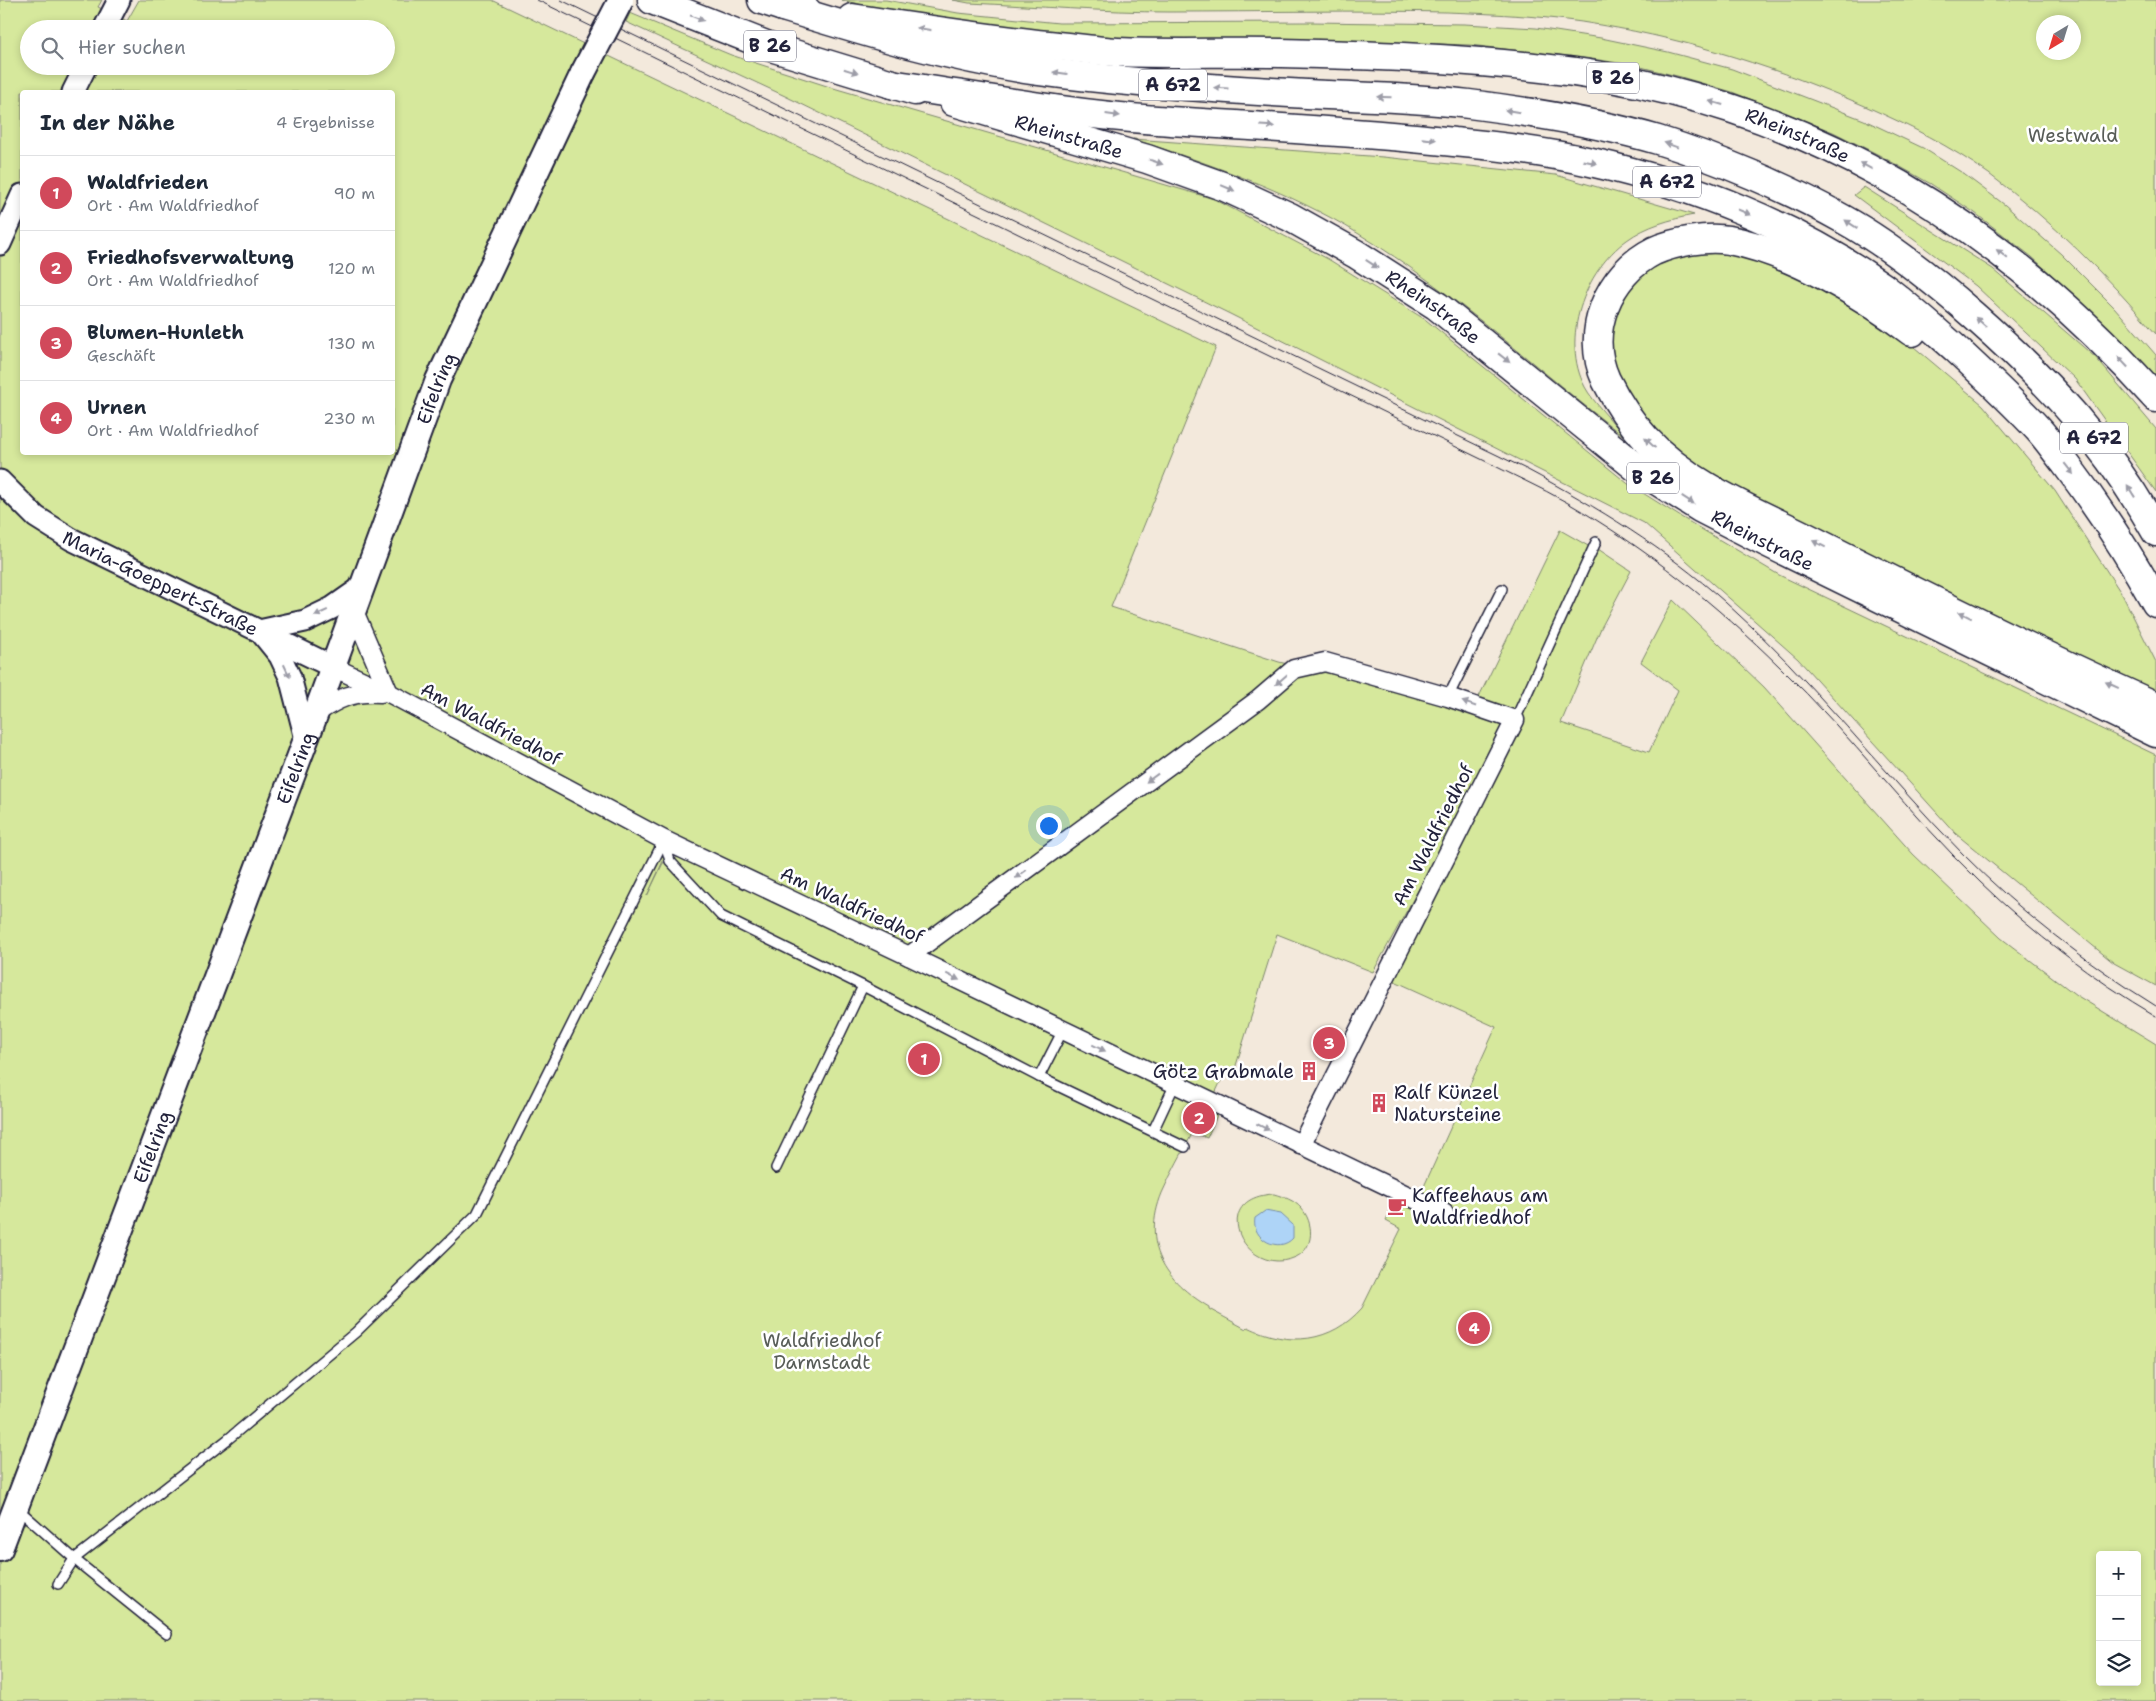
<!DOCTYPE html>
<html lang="de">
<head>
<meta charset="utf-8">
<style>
  :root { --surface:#fff; --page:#f6f6f7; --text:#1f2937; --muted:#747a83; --line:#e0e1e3; --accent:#d1495b }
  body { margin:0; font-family:"Shantell Sans",sans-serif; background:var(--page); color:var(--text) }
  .controls { position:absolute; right:15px; bottom:15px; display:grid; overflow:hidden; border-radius:5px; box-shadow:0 2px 8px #0003 }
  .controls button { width:45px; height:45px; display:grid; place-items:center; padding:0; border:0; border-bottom:1px solid var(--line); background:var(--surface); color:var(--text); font:25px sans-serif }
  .compass { position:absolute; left:2036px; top:15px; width:45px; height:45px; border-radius:50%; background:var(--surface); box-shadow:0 2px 8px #0003; rotate:218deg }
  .you { position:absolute; left:1048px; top:825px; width:18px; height:18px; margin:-12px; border:4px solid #fff; border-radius:50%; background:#1a73e8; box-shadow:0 0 0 8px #1a73e833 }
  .badge { display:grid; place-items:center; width:32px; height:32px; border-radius:50%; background:var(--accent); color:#fff; font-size:16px; font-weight:700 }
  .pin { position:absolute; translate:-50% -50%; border:2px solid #fff; box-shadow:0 1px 5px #0006 }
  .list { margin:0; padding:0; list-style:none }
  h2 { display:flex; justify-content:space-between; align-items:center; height:65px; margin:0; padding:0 20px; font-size:21px }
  h2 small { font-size:16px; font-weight:400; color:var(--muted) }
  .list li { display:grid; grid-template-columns:32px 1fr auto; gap:15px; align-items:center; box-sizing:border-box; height:75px; padding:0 20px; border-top:1px solid var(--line) }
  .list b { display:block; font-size:19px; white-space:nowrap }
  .list p { margin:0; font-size:16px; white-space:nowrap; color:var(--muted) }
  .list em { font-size:16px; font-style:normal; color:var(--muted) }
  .icon { flex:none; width:28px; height:28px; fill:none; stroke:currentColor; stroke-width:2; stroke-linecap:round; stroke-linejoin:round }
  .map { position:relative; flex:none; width:2156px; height:1701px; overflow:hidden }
  .search { position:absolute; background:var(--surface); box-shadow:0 2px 8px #0003; left:20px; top:20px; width:375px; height:55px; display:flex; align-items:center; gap:12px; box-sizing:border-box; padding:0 18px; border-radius:28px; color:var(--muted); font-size:19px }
  .panel { position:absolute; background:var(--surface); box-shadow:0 2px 8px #0003; left:20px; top:90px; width:375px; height:365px; border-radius:5px }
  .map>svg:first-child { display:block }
</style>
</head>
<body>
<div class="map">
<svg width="2156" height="1701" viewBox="0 0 2156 1701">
  <rect width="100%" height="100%" fill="#f3e9dc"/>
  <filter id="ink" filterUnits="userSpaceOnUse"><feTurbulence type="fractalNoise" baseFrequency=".02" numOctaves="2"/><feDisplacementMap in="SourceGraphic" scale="10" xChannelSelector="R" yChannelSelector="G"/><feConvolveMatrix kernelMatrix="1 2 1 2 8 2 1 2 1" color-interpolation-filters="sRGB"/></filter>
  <g filter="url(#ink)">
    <g fill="#d6e89c" stroke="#7c856c" fill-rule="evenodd">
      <path d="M0,0h102l-4,7 29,14 12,-21h353l724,347 -105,260 168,55 195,45 86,-177 30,17 -78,173 -139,252 -96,-38 -44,141 -8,-3 -12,26 -538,-263 -28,61 16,-33 16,-6 540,254 -12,27 -14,-6c-10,20 -22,40 -31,61 -21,52 3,88 47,114v2l37,20 2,-2c41,20 83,16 114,-19l39,-79 -15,-8 11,-22 24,-6 75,-166 -108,-49 135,-268 75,-161 33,22 -30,57 -40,95 88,29 29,-62 -37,-28 32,-62 91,87 149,167 88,84 75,57 80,49v657h-2156zM29,29h357v37h-357zM22,92h370v360h-370zM2100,1555h37v127h-37z"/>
      <polygon points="841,0 886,0 958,13 1059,23 1310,22 1464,24 1536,28 1601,38 1668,52 1732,69 1864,120 1923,148 1961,172 2005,205 2061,254 2114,307 2156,355 2156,376 2087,307 2032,257 1975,213 1931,184 1879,155 1833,132 1732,92 1681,77 1633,65 1585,58 1469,45 1350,41 1109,41 922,19"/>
      <path d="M953,0h1203v334c-49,-58 -105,-114 -167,-160 -39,-28 -81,-49 -124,-68 -85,-37 -173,-66 -265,-81 -50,-9 -102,-11 -154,-13 -92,-2 -184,0 -277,0 -66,0 -133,-6 -200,-9zM2044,22h30v30h-30z"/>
      <polygon points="630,13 731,55 830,87 1214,199 1328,259 1426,320 1627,483 1681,517 1779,575 2156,755 2156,986 2114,963 1956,834 1798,659 1644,523 1230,314 785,96 626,22"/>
      <path d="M1133,139l250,18 173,18 138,40c-23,4 -48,11 -67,25 -43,31 -67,99 -42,147 8,15 30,37 41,51 -89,-68 -171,-146 -267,-204 -70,-43 -149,-70 -226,-95z"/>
      <polygon points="1864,187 1993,269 2096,358 2156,429 2156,492 2075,379 1976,286 1854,195"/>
      <polygon points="1708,251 1744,254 1789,269 1889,326 1983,405 2055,491 2123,596 2156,662 2156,692 1716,481 1659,435 1617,378 1609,328 1627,288 1658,261"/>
      <path d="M1274,1194c10,3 20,6 27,14 13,14 14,40 -5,49 -51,23 -91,-60 -22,-63z"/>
    </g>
    <path fill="#aed4f7" stroke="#768dac" d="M1265,1211l16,3 12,11v13c-14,16 -42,1 -38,-20z"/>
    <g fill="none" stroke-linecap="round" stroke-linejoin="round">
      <g stroke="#22223b" stroke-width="12">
        <g id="service">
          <polyline points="1448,697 1502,589"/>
          <polyline points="1515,720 1596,542"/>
          <polyline points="664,840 670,861 721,916 863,986 1039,1077 1185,1147"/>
          <polyline points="1039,1077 1063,1030"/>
          <polyline points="1153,1131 1175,1084"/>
          <polyline points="776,1168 863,986"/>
          <polyline points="18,1509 79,1563 167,1634"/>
          <polyline points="58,1584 74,1559 227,1440 356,1332 477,1214 664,840"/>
        </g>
      </g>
      <g stroke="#22223b" stroke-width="21">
        <g id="minor">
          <polyline points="354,611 389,693"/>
          <polyline points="333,667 389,693 664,840 909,956 1444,1213"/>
          <path d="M316,713c23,-15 37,-22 65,-20"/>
          <polyline points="909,956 1258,700 1294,669 1325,662 1448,697 1515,720 1301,1145"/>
        </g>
      </g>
      <g stroke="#22223b" stroke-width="25">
        <g id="tertiary">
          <polyline points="104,29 119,0"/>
          <polyline points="73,92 86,66"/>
          <polyline points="0,244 22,195"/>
          <path id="s1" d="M0,481l36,36 35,22 262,128"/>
          <polyline points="259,631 305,621 332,608 362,587"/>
          <polyline points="263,635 280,656 290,677 306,739"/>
        </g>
      </g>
      <g stroke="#22223b" stroke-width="28">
        <g id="secondary">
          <path id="s2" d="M0,1549l316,-836 122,-333 145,-307"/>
        </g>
      </g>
      <g stroke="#22223b" stroke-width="31">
        <g id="primary">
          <polyline points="652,0 771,47 915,91"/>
          <polyline points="762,0 783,7 807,11"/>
          <path id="s3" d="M852,18c65,10 130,20 196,27 23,2 47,6 70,7 54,2 109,0 163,1 87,2 175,5 261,15 249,26 449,146 614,330"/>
          <path id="s4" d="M954,102l193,57 78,28 65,30 66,37 81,52 200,162 63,40 66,34 390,191"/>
        </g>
      </g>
      <g stroke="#22223b" stroke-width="31">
        <g id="motorway">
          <path d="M783,7c85,26 167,51 255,64 89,12 179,18 269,23 54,3 108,3 162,10 63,8 128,18 189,36 61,19 130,48 185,79 47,26 90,61 130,96 76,67 133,128 183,217"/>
          <path d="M891,84c88,13 177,30 266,36 99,7 199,11 297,22 46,4 92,10 137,20 102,23 206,64 292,125 25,19 48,40 72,61 28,26 57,53 83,81 10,11 18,23 27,34 34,45 64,91 91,140"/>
          <path d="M1912,332c-50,-38 -120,-80 -183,-92 -22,-4 -55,2 -75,11 -46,23 -70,81 -48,129 10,20 25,43 40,59 45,49 114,74 172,104 111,56 224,112 338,163"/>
        </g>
      </g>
      <use href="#service" stroke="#fff" stroke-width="9"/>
      <use href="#minor" stroke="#fff" stroke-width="18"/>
      <use href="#tertiary" stroke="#fff" stroke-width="21"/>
      <use href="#secondary" stroke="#fff" stroke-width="24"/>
      <use href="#primary" stroke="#fff" stroke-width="28"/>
      <use href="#motorway" stroke="#fff" stroke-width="28"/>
      <g stroke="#22223b" stroke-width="1">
        <path d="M537,0l944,459c29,15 59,28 87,44 78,45 149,102 213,165 70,67 129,147 199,214 53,51 113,97 176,134"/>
        <path d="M561,0l967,470c69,37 138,79 197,132 87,77 157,170 238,252 57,58 124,109 193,152"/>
      </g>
      <g stroke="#22223b" stroke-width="28" stroke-linecap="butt">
        <polyline id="secondary-bridge" points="583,73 621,0"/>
      </g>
      <use href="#secondary-bridge" stroke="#fff" stroke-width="24"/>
    </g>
    <defs><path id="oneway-solid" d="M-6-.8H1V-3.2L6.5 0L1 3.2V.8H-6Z" transform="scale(1.25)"/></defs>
    <g fill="#9c9ca7">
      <use href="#oneway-solid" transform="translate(697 18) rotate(21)"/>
      <use href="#oneway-solid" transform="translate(924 29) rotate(-171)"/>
      <use href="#oneway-solid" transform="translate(851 71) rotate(17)"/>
      <use href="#oneway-solid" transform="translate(1060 73) rotate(-173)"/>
      <use href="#oneway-solid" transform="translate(1221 88) rotate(-176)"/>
      <use href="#oneway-solid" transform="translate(1384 97) rotate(-178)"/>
      <use href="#oneway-solid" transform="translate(1716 103) rotate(-164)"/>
      <use href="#oneway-solid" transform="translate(1512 111) rotate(-171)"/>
      <use href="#oneway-solid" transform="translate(1113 115) rotate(7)"/>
      <use href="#oneway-solid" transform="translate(1267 126) rotate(4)"/>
      <use href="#oneway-solid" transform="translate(1429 139) rotate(6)"/>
      <use href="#oneway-solid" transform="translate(1671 145) rotate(-160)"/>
      <use href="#oneway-solid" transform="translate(1156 162) rotate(19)"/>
      <use href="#oneway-solid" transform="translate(1590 162) rotate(12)"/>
      <use href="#oneway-solid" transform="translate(1866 166) rotate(-152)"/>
      <use href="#oneway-solid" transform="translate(1228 188) rotate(23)"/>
      <use href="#oneway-solid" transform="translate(1744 212) rotate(23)"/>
      <use href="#oneway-solid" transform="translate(1851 224) rotate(-147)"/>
      <use href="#oneway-solid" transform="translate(2002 254) rotate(-141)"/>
      <use href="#oneway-solid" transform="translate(1372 264) rotate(33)"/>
      <use href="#oneway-solid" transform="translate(1981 322) rotate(-139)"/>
      <use href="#oneway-solid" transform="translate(1504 358) rotate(38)"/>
      <use href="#oneway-solid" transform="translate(2123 362) rotate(-133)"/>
      <use href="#oneway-solid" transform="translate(1650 443) rotate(-137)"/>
      <use href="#oneway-solid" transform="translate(2069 469) rotate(52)"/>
      <use href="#oneway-solid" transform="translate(2131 491) rotate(-122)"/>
      <use href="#oneway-solid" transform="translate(1688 500) rotate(33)"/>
      <use href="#oneway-solid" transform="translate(1819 544) rotate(-153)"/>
      <use href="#oneway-solid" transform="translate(321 613) rotate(155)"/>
      <use href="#oneway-solid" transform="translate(1965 615) rotate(-154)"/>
      <use href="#oneway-solid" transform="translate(287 671) rotate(65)"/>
      <use href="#oneway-solid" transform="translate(1281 680) rotate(139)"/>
      <use href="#oneway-solid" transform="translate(2112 685) rotate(-155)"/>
      <use href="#oneway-solid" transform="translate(1469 704) rotate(-161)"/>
      <use href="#oneway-solid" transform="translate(1152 778) rotate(144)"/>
      <use href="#oneway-solid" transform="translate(1021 874) rotate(144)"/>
      <use href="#oneway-solid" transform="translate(953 977) rotate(26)"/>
      <use href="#oneway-solid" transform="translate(1099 1048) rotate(26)"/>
      <use href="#oneway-solid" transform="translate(1263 1127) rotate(26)"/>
    </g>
  </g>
  <defs>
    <g id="building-bare" transform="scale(1.5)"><path d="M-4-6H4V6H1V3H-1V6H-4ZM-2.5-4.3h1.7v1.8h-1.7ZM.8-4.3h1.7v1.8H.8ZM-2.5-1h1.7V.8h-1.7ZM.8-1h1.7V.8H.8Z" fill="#d1495b" stroke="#fff" stroke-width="2.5" paint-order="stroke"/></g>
    <g id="cafe-bare" transform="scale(1.5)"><path d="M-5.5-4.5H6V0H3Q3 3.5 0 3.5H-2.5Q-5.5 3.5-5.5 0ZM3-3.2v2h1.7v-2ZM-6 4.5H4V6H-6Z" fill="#d1495b" stroke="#fff" stroke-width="2.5" paint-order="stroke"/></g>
  </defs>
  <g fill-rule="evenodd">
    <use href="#building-bare" x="1309" y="1071"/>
    <use href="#building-bare" x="1379" y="1103"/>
    <use href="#cafe-bare" x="1397" y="1206"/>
  </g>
  <g text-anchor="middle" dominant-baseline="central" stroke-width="5" stroke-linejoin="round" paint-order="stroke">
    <g fill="#fff" stroke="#646476" stroke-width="1">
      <rect x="744" y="30.5" width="52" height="31" rx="4"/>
      <rect x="1587" y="62.5" width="52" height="31" rx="4"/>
      <rect x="1139" y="69.5" width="68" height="31" rx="4"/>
      <rect x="1633" y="166.5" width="68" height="31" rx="4"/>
      <rect x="2060" y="422.5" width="68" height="31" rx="4"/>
      <rect x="1627" y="462.5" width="52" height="31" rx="4"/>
    </g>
    <g font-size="18" font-weight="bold" fill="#22223b">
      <text x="770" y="46">B 26</text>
      <text x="1613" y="78">B 26</text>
      <text x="1173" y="85">A 672</text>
      <text x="1667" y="182">A 672</text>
      <text x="2094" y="438">A 672</text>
      <text x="1653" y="478">B 26</text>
    </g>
    <g font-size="19" fill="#22223b" stroke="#fff">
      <text stroke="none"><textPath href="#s3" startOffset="958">Rheinstraße</textPath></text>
      <text stroke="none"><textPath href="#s4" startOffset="120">Rheinstraße</textPath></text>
      <text stroke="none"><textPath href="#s4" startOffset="525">Rheinstraße</textPath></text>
      <text stroke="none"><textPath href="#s2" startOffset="1240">Eifelring</textPath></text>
      <text stroke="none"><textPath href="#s4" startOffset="930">Rheinstraße</textPath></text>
      <text stroke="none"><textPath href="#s1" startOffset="192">Maria-Goeppert-Straße</textPath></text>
      <text transform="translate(491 724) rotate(28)">Am Waldfriedhof</text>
      <text stroke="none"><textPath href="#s2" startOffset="835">Eifelring</textPath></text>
      <text transform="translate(1433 835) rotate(-63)">Am Waldfriedhof</text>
      <text transform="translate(852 905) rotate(25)">Am Waldfriedhof</text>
      <text stroke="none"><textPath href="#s2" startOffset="430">Eifelring</textPath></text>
    </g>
    <g font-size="19" fill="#585d58" stroke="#fff">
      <text x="2073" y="135">Westwald</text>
      <text x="822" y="1340">Waldfriedhof<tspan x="822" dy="22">Darmstadt</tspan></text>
    </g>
    <g font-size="19" fill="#22223b" stroke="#fff" text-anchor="start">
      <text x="1294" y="1071" text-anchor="end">Götz Grabmale</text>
      <text x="1394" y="1092">Ralf Künzel<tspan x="1394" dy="22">Natursteine</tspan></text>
      <text x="1412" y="1195">Kaffeehaus am<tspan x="1412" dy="22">Waldfriedhof</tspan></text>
    </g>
  </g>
</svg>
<div class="controls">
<button>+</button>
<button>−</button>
<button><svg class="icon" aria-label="layers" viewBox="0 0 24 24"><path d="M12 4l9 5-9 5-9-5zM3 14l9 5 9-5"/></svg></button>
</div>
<svg class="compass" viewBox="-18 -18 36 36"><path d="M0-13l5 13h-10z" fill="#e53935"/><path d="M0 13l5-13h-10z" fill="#747a83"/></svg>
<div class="you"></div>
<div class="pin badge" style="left:924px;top:1059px">1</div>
<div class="pin badge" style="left:1199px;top:1118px">2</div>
<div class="pin badge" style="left:1329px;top:1043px">3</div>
<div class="pin badge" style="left:1474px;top:1328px">4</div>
<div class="search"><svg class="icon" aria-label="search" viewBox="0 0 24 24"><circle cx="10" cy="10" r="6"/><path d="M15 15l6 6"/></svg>Hier suchen</div>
<section class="panel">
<h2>In der Nähe<small>4 Ergebnisse</small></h2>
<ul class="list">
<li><span class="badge">1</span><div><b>Waldfrieden</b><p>Ort · Am Waldfriedhof</p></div><em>90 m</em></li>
<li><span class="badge">2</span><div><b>Friedhofsverwaltung</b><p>Ort · Am Waldfriedhof</p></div><em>120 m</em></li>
<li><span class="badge">3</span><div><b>Blumen-Hunleth</b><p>Geschäft</p></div><em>130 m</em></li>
<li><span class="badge">4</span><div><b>Urnen</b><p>Ort · Am Waldfriedhof</p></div><em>230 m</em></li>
</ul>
</section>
</div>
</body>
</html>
